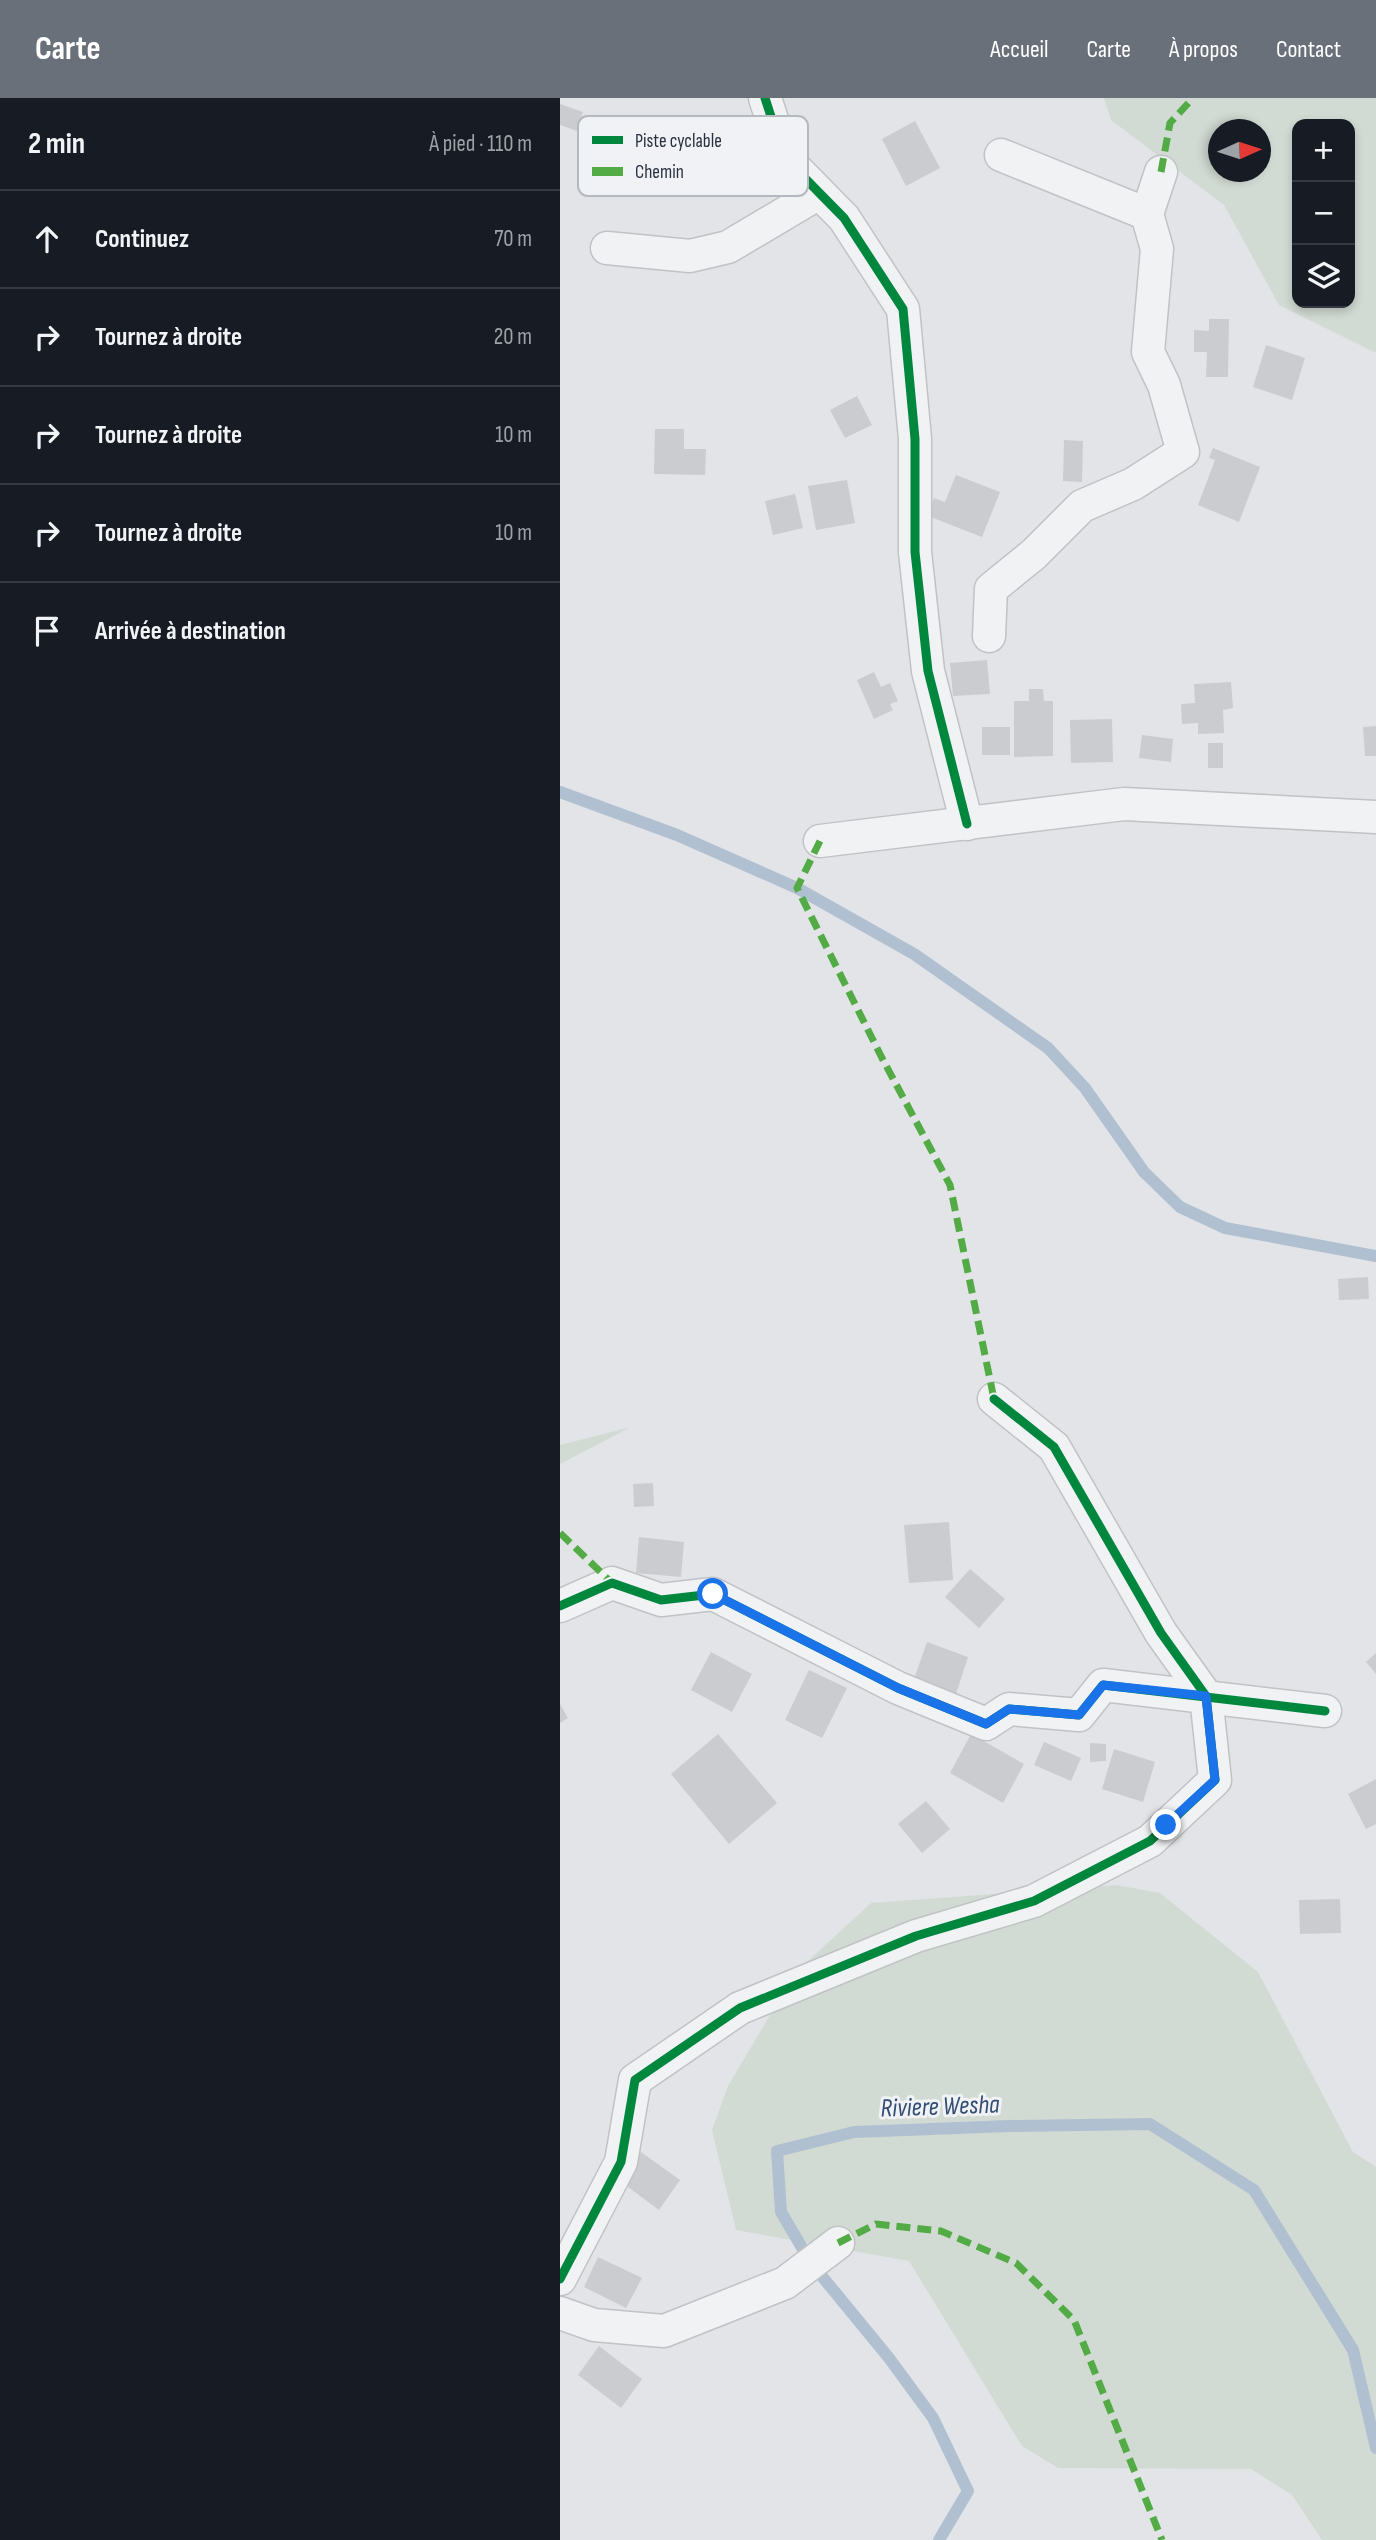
<!DOCTYPE html>
<html lang="fr">
<head>
<meta charset="utf-8">
<style>
  :root { --surface:#171b24; --page:#242831; --text:#f1f3f6; --muted:#9ea1a6; --line:#363941; --accent:#6a707a }
  body { margin:0; font-family:"Sofia Sans Condensed",sans-serif; background:var(--page); color:var(--text) }
  .controls { position:absolute; right:21px; top:21px; display:grid; overflow:hidden; border-radius:14px; box-shadow:0 4px 10px #0003 }
  .controls button { width:63px; height:63px; display:grid; place-items:center; padding:0; border:0; border-bottom:2px solid var(--line); background:var(--surface); color:var(--text); font:35px sans-serif }
  .compass { position:absolute; left:648px; top:21px; width:63px; height:63px; border-radius:50%; background:var(--surface); box-shadow:0 4px 10px #0003; rotate:87deg }
  .stop { position:absolute; width:21px; height:21px; margin:-16px; border:5px solid #1a73e8; border-radius:50%; background:#fff }
  .stop.end { background:#1a73e8; border-color:#fff; box-shadow:0 2px 7px #0008 }
  .list { margin:0; padding:0; list-style:none }
  h2 { display:flex; justify-content:space-between; align-items:center; height:91px; margin:0; padding:0 28px; font-size:30px }
  h2 small { font-size:23px; font-weight:400; color:var(--muted) }
  .list li { display:grid; grid-template-columns:46px 1fr auto; gap:21px; align-items:center; box-sizing:border-box; height:98px; padding:0 28px; border-top:2px solid var(--line) }
  .list b { display:block; font-size:26px; white-space:nowrap }
  .list em { font-size:23px; font-style:normal; color:var(--muted) }
  .icon { flex:none; width:38px; height:38px; fill:none; stroke:currentColor; stroke-width:2; stroke-linecap:round; stroke-linejoin:round }
  .map { position:relative; flex:none; width:816px; height:2442px; overflow:hidden }
  header { display:flex; align-items:center; gap:42px; box-sizing:border-box; height:98px; padding:0 35px; background:var(--accent); color:#fff }
  header strong { font-size:33px }
  nav { display:flex; gap:38px; margin-inline-start:auto; font-size:24px }
  main { display:flex }
  aside { flex:1; background:var(--surface) }
  .map>svg:first-child { display:block }
</style>
</head>
<body>
<header>
<strong>Carte</strong>
<nav><a>Accueil</a><a>Carte</a><a>À propos</a><a>Contact</a></nav>
</header>
<main>
<aside>
<h2>2 min<small>À pied · 110 m</small></h2>
<ul class="list">
<li><svg class="icon" aria-label="ahead" viewBox="0 0 24 24"><path d="M12 20V5M6 11l6-6 6 6"/></svg><div><b>Continuez</b></div><em>70 m</em></li>
<li><svg class="icon" aria-label="right" viewBox="0 0 24 24"><path d="M7 20v-9h11M14 6l5 5-5 5"/></svg><div><b>Tournez à droite</b></div><em>20 m</em></li>
<li><svg class="icon" aria-label="right" viewBox="0 0 24 24"><path d="M7 20v-9h11M14 6l5 5-5 5"/></svg><div><b>Tournez à droite</b></div><em>10 m</em></li>
<li><svg class="icon" aria-label="right" viewBox="0 0 24 24"><path d="M7 20v-9h11M14 6l5 5-5 5"/></svg><div><b>Tournez à droite</b></div><em>10 m</em></li>
<li><svg class="icon" aria-label="arrive" viewBox="0 0 24 24"><path d="M6 21V4h12l-3 4 3 4H6"/></svg><div><b>Arrivée à destination</b></div></li>
</ul>
</aside>
<div class="map">
<svg width="816" height="2442" viewBox="0 0 816 2442">
  <rect width="100%" height="100%" fill="#e2e4e7"/>
  <g fill="#d2dbd3" fill-rule="evenodd">
    <path d="M544,0h272v255l-97,-48 -55,-100 -113,-85zM737,26h53v179h-53zM659,32h42v42h-42z"/>
    <polygon points="71,1329 0,1366 0,1347"/>
    <polygon points="556,1787 600,1795 698,1874 793,2054 816,2069 816,2442 762,2442 732,2397 691,2371 498,2370 462,2348 349,2163 176,2132 152,2032 168,1988 235,1875 311,1805"/>
  </g>
  <g fill="none" stroke-linecap="round" stroke-linejoin="round">
    <g stroke="#b1c0d1" stroke-width="12">
      <polyline points="0,694 117,737 237,790 354,856 488,950 525,990 584,1074 620,1109 665,1130 816,1158"/>
      <polyline points="379,2442 408,2393 373,2320 329,2260 251,2165 221,2114 217,2053 294,2034 449,2028 590,2026 694,2092 793,2252 816,2350"/>
    </g>
  </g>
  <g fill="#cbcccf">
    <polygon points="0,6 23,14 17,33 0,27"/>
    <polygon points="355,23 380,70 346,88 322,41"/>
    <polygon points="649,221 669,221 668,279 646,279 647,254 634,254 634,232 649,233"/>
    <polygon points="706,247 745,260 732,302 693,289"/>
    <polygon points="297,298 312,327 285,340 270,312"/>
    <polygon points="95,331 124,331 124,351 146,351 145,377 94,376"/>
    <polygon points="504,342 523,343 522,384 503,383"/>
    <polygon points="653,350 700,369 679,424 638,407 655,362 649,360"/>
    <polygon points="396,377 440,394 422,439 368,418 374,400 385,404"/>
    <polygon points="287,382 295,425 256,432 248,388"/>
    <polygon points="235,396 243,430 213,437 205,403"/>
    <polygon points="427,562 430,596 393,598 390,565"/>
    <polygon points="314,574 321,589 330,585 338,603 330,606 333,612 314,621 297,582"/>
    <polygon points="671,584 673,610 663,612 664,635 638,636 638,625 622,626 621,606 635,605 634,586"/>
    <polygon points="469,591 483,591 484,603 493,603 493,658 454,659 454,603 469,603"/>
    <polygon points="552,621 553,664 511,665 510,622"/>
    <polygon points="816,628 816,658 805,658 803,629"/>
    <rect x="422" y="629" width="28" height="28"/>
    <polygon points="582,637 613,641 611,664 579,660"/>
    <rect x="648" y="645" width="15" height="25"/>
    <polygon points="808,1179 809,1201 779,1202 778,1181"/>
    <polygon points="93,1385 94,1408 74,1409 73,1386"/>
    <polygon points="389,1424 393,1482 349,1485 344,1427"/>
    <polygon points="79,1439 124,1444 121,1479 76,1475"/>
    <polygon points="410,1471 445,1501 419,1530 385,1499"/>
    <polygon points="367,1544 408,1559 395,1599 353,1584"/>
    <polygon points="151,1554 192,1576 172,1614 131,1592"/>
    <polygon points="816,1555 816,1576 806,1564"/>
    <polygon points="249,1572 287,1590 262,1640 225,1622"/>
    <polygon points="0,1606 8,1620 0,1625"/>
    <polygon points="158,1636 217,1705 169,1746 111,1676"/>
    <polygon points="411,1636 464,1666 443,1705 390,1675"/>
    <polygon points="484,1644 521,1660 511,1683 474,1667"/>
    <polygon points="530,1645 546,1646 546,1663 530,1664"/>
    <polygon points="554,1651 595,1664 583,1704 542,1691"/>
    <polygon points="816,1681 816,1726 806,1731 788,1696"/>
    <polygon points="366,1703 390,1731 362,1755 338,1726"/>
    <polygon points="780,1801 781,1835 740,1836 739,1802"/>
    <polygon points="81,2054 120,2082 99,2112 60,2083"/>
    <polygon points="38,2159 82,2180 66,2210 24,2189"/>
    <polygon points="39,2248 82,2281 61,2310 18,2277"/>
  </g>
  <g fill="none" stroke-linecap="round" stroke-linejoin="round">
    <g stroke="#c0c2c5" stroke-width="35">
      <g id="minor">
        <polyline points="205,0 224,59 284,120 343,211 355,341 355,454 368,573 407,726"/>
        <polyline points="587,116 601,74"/>
        <polyline points="47,150 130,158 168,149 259,95"/>
        <polyline points="429,538 431,491 474,456 522,408 573,386 623,354 604,287 588,254 597,151 587,116 441,57"/>
        <polyline points="260,743 564,706 816,719"/>
        <polyline points="0,1508 52,1485 101,1502 153,1496 338,1590 426,1626 449,1611 519,1617 543,1587 765,1613"/>
        <polyline points="0,2181 61,2064 75,1982 180,1910 356,1838 474,1803 590,1743 655,1682 646,1598 601,1535 494,1349 434,1301"/>
        <polyline points="0,2215 34,2227 104,2233 225,2185 278,2145"/>
      </g>
    </g>
    <use href="#minor" stroke="#f1f2f4" stroke-width="32"/>
    <g stroke="#53ab46" stroke-width="7" stroke-dasharray="14 7" stroke-linecap="butt">
      <polyline points="601,74 610,25 633,0"/>
      <polyline points="260,743 237,790 322,960 390,1087 434,1301"/>
      <polyline points="0,1435 52,1485"/>
      <polyline points="278,2145 316,2126 381,2133 456,2165 514,2222 602,2442"/>
    </g>
    <g stroke="#f0f2f6" stroke-width="13">
      <g id="cycleway">
        <polyline points="205,0 224,59 284,120 343,211 355,341 355,454 368,573 407,726"/>
        <polyline points="0,1508 52,1485 101,1502 153,1496 338,1590 426,1626 449,1611 519,1617 543,1587 765,1613"/>
        <polyline points="0,2181 61,2064 75,1982 180,1910 356,1838 474,1803 590,1743 655,1682 646,1598 601,1535 494,1349 434,1301"/>
      </g>
    </g>
    <use href="#cycleway" stroke="#00873e" stroke-width="9"/>
  </g>
  <g fill="none" stroke-linecap="round" stroke-linejoin="round">
    <polyline stroke="#1a73e8" stroke-width="9" points="153,1496 338,1590 426,1626 449,1611 519,1617 543,1587 646,1598 655,1682 606,1727"/>
  </g>
  <g text-anchor="middle" dominant-baseline="central" stroke-width="6" stroke-linejoin="round" paint-order="stroke">
    <g font-size="26" font-style="italic" fill="#344e73" stroke="#f0f2f6">
      <text transform="translate(380 2009) rotate(-2)">Riviere Wesha</text>
    </g>
  </g>
  <rect x="18" y="18" width="230" height="80" rx="10" fill="#f0f2f6" stroke="#b4b8bf" stroke-width="2"/>
  <rect x="32" y="38" width="31" height="8" fill="#00873e"/>
  <rect x="32" y="69" width="31" height="9" fill="#53ab46"/>
  <g font-size="19" fill="#293140">
    <text x="75" y="49">Piste cyclable</text>
    <text x="75" y="80">Chemin</text>
  </g>
</svg>
<div class="controls">
<button>+</button>
<button>−</button>
<button><svg class="icon" aria-label="layers" viewBox="0 0 24 24"><path d="M12 4l9 5-9 5-9-5zM3 14l9 5 9-5"/></svg></button>
</div>
<svg class="compass" viewBox="-18 -18 36 36"><path d="M0-13l5 13h-10z" fill="#e53935"/><path d="M0 13l5-13h-10z" fill="#9ea1a6"/></svg>
<div class="stop" style="left:153px;top:1496px"></div>
<div class="stop end" style="left:606px;top:1727px"></div>
</div>
</main>
</body>
</html>
